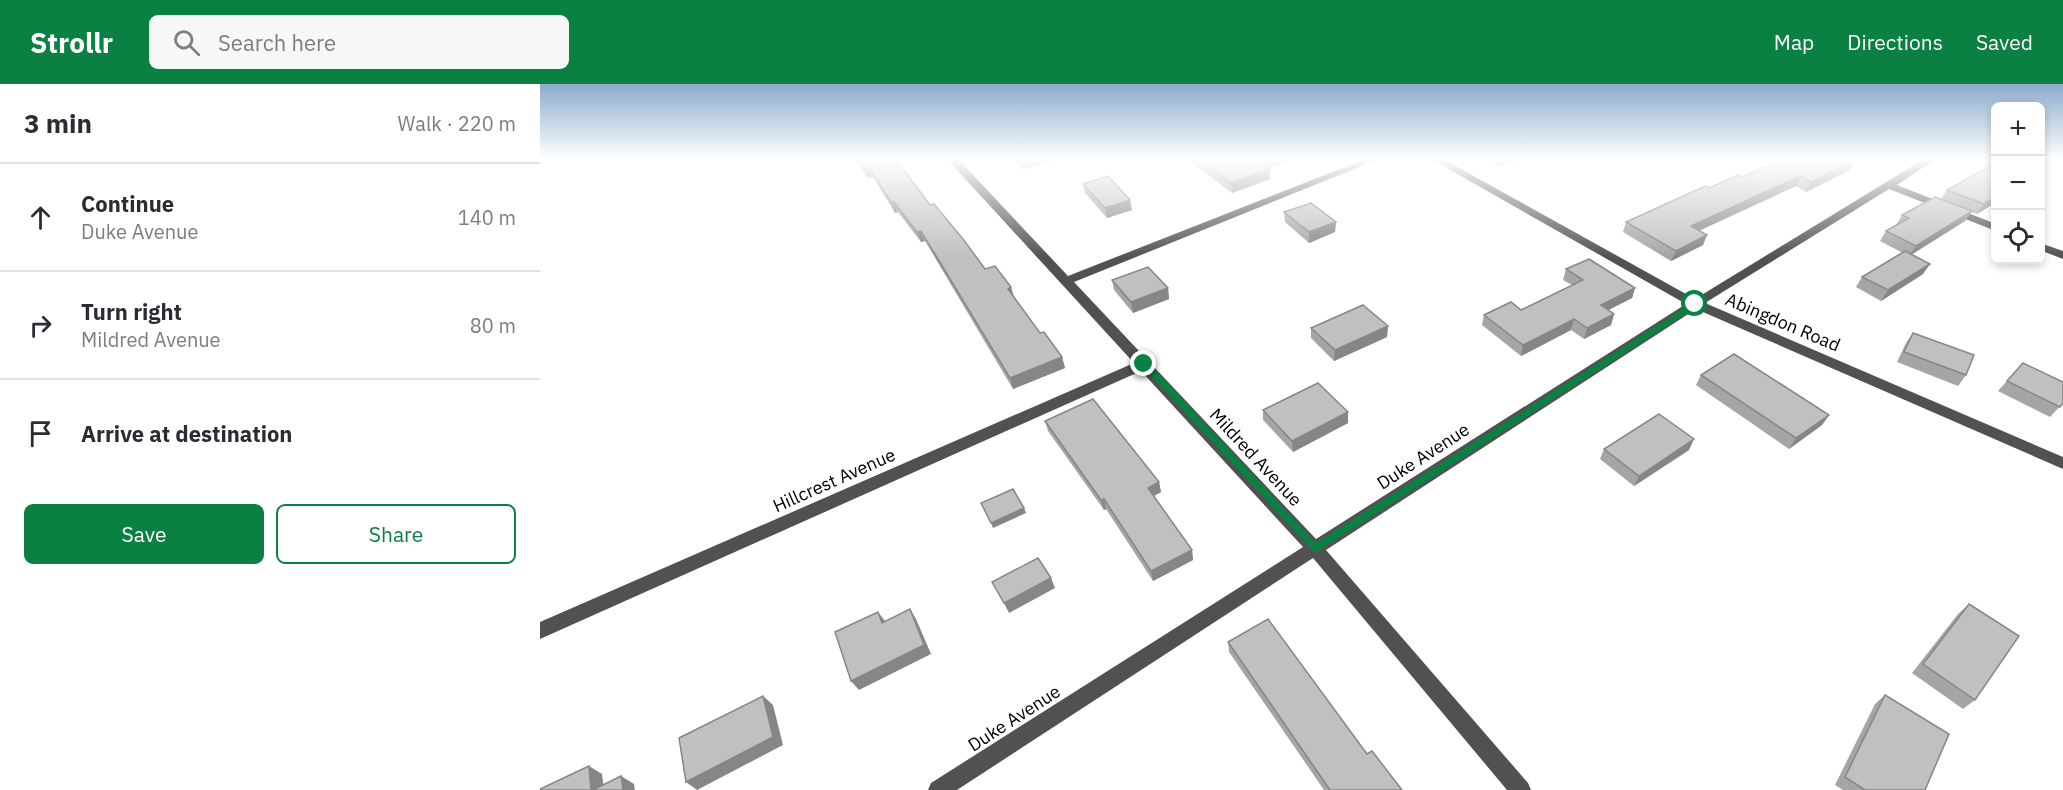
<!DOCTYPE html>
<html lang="en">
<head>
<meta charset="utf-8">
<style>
  :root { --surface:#fff; --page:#f7f7f7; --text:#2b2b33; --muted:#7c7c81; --line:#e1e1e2; --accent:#0b8043 }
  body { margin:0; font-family:"IBM Plex Sans",sans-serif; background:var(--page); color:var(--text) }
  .controls { position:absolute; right:18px; top:18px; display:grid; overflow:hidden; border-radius:9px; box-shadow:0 3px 9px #0003 }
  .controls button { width:54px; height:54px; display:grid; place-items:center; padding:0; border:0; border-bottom:2px solid var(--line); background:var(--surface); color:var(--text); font:30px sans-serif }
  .stop { position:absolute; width:18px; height:18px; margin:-14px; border:4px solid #0b8043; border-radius:50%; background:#fff }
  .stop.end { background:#0b8043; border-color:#fff; box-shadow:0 2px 6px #0008 }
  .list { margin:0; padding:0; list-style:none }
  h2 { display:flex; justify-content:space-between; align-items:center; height:78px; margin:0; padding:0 24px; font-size:26px }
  h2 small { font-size:20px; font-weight:400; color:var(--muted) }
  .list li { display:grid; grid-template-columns:39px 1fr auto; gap:18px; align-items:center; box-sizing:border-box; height:108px; padding:0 24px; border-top:2px solid var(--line) }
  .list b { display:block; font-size:22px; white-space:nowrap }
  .list p { margin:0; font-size:20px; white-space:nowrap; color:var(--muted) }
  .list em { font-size:20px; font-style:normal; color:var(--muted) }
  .actions { display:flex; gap:12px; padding:18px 24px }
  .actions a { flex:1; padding:14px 0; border:2px solid var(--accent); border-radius:9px; text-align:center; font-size:21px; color:var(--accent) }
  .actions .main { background:var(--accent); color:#fff }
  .icon { flex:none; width:33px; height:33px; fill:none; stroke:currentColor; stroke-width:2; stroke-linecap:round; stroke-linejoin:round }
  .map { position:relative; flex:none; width:1523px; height:706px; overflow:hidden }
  header { display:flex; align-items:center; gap:36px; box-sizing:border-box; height:84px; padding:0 30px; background:var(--accent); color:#fff }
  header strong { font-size:28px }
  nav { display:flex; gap:33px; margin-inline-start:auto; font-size:21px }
  .search { width:420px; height:54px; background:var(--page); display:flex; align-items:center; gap:15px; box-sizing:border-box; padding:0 21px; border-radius:9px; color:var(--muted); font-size:22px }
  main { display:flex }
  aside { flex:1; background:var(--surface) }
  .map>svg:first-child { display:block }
</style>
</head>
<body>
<header>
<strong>Strollr</strong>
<div class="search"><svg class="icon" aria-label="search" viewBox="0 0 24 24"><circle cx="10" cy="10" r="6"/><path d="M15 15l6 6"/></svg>Search here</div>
<nav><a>Map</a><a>Directions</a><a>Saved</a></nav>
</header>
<main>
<aside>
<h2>3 min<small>Walk · 220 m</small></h2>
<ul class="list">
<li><svg class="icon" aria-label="ahead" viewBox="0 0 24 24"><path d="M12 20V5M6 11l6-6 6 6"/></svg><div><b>Continue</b><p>Duke Avenue</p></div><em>140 m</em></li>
<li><svg class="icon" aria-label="right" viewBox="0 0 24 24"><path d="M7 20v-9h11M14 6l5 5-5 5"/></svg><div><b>Turn right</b><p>Mildred Avenue</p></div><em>80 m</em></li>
<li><svg class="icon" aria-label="arrive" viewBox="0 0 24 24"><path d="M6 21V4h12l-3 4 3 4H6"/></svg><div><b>Arrive at destination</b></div></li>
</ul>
<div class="actions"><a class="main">Save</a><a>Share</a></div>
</aside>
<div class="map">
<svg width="1523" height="706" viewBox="0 0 1523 706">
  <rect width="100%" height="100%" fill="#fff"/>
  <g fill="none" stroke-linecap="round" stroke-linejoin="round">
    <g fill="#515151" fill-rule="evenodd">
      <polygon points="407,75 418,75 528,192 825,75 839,75 534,198 776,455 1146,220 891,75 903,75 1155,215 1384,75 1396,75 1357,101 1456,140 1456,147 1349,105 1165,219 1523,373 1523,385 1156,225 786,466 988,699 991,706 967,706 773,474 417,706 388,706 391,699 763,463 601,287 0,555 0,538 594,279"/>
      <polygon points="1500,159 1523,167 1523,175 1500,166"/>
    </g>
  </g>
  <g fill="#a5a5a5">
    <polygon points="315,75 356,75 390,121 445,185 471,203 474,214 500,249 522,273 525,284 473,305 385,157 381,158 358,128 355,129 333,93 328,94"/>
    <polygon points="473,75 518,75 483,85"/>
    <polygon points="647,75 753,75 729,84 730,95 692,109"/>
    <polygon points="945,75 980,75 959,83"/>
    <polygon points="1500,75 1511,75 1502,80 1500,79"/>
    <polygon points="1310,86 1266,108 1256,102 1159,147 1163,161 1131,177 1083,148 1086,138 1169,104 1203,93"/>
    <polygon points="543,100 592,126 567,134 545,109"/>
    <polygon points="1407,106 1455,119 1437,130 1431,128 1425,137 1371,171 1383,190 1341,217 1316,203 1322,193 1363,169 1340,157 1346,147 1356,141 1362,131 1401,115"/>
    <polygon points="744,128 796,138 795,148 769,159 745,138"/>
    <polygon points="1026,185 1095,204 1092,214 1068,226 1074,230 1071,241 1044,255 1031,246 981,272 942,241 944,231 981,226 1032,201 1023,196"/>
    <polygon points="572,196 628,204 629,215 593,229 574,206"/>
    <polygon points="848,242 847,253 794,277 771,254 771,244"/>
    <polygon points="1373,249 1426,291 1418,302 1357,278 1366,259"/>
    <polygon points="1483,279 1523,319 1510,333 1458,307"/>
    <polygon points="1161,291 1289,331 1282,341 1249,365 1156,301"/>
    <polygon points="723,326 808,339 753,368 723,336"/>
    <polygon points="505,337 619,398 621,408 614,412 652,466 653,476 613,497 566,425 564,426 508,347"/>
    <polygon points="1064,365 1149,366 1094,402 1060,375"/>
    <polygon points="1429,520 1435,616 1423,625 1372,589 1418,530"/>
    <polygon points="688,558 827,670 862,706 784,706 689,568"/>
    <polygon points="1345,611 1385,706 1303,706 1295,701 1335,620"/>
  </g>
  <g fill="#868686">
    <polygon points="483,75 518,75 483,85 480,76"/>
    <polygon points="726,75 753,75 720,87 719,77"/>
    <polygon points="960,75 980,75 959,83"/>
    <polygon points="1506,75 1511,75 1502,80"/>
    <polygon points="1315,76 1310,86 1266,108 1271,98"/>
    <polygon points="329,83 333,93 328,94 324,85"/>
    <polygon points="730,85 730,95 692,109 691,99"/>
    <polygon points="1260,92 1256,102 1147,152 1151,142"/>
    <polygon points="1455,113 1455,119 1437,130 1444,120"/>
    <polygon points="590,116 592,126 567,134 565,124"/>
    <polygon points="351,118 354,118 358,128 355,129"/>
    <polygon points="1432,127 1425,137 1369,172 1376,162"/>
    <polygon points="796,138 795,148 769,159 769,148"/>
    <polygon points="381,147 385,157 381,158 377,148"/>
    <polygon points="1167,151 1163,161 1131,177 1136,167"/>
    <polygon points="1390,180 1383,190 1341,217 1348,206"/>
    <polygon points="471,203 474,214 468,205"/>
    <polygon points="628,204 629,215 593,229 591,218"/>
    <polygon points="1095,204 1092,214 1057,232 1061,221"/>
    <polygon points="1074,230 1071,241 1044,255 1047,244"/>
    <polygon points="1034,235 1031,246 981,272 983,261"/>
    <polygon points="848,242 847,253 794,277 795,266"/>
    <polygon points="522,273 525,284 473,305 470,294"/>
    <polygon points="808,328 808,339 753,368 752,357"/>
    <polygon points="1289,331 1282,341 1249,365 1256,354"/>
    <polygon points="1154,355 1149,366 1094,402 1099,392"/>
    <polygon points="619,398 621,408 610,414 608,404"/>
    <polygon points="564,415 566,425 564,426 561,416"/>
    <polygon points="484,424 486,429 453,444 451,439"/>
    <polygon points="652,466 653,476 613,497 611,487"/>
    <polygon points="511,494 515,504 469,529 464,519"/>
    <polygon points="370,525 376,535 391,570 319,606 311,597"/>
    <polygon points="338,528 345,537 342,539"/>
    <polygon points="223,612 233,621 243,661 157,706 146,698"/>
    <polygon points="49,682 62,690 64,706 51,706"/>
    <polygon points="81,692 94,700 95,706 83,706"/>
  </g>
  <g fill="#c0c0c0" stroke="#868686" stroke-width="1.5">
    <polygon points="317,75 356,75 390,121 394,120 423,155 445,185 455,182 471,203 468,205 500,249 504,248 522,273 470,294 381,147 377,148 354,118 351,118 329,83 324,85"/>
    <polygon points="659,75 726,75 719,77 730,85 691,99"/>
    <polygon points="1242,75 1312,75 1315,76 1271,98 1260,92 1151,142 1167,151 1136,167 1086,138 1165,102 1169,104 1198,91 1203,93"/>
    <polygon points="1455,79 1455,113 1444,120 1407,106"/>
    <polygon points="568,92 590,116 565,124 543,100"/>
    <polygon points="1395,113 1432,127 1376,162 1346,147 1369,134 1362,131"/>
    <polygon points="771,119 796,138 769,148 744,128"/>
    <polygon points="1365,167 1390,180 1348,206 1322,193"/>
    <polygon points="1049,175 1095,204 1061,221 1074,230 1047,244 1034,235 983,261 944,231 971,218 981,226 1043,196 1026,185"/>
    <polygon points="608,183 628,204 591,218 572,196"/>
    <polygon points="823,221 848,242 795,266 771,244"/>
    <polygon points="1373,249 1434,271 1426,291 1364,268"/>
    <polygon points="1194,270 1289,331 1256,354 1161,291"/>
    <polygon points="1483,279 1523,298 1523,319 1520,323 1467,297"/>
    <polygon points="778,299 808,328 752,357 723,326"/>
    <polygon points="553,315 619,398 608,404 652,466 611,487 564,415 561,416 505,337"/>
    <polygon points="1119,330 1154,355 1099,392 1064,365"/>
    <polygon points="473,405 484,424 451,439 441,419"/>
    <polygon points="498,474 511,494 464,519 452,498"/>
    <polygon points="1429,520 1479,552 1435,616 1383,580"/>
    <polygon points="370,525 384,561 311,597 295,548 338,528 342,539"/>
    <polygon points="728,535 827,670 832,667 862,706 790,706 688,558"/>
    <polygon points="1345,611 1409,650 1385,706 1325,706 1305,693"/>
    <polygon points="223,612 233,653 146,698 139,654"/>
    <polygon points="49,682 51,706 0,706 0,705"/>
    <polygon points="81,692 83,706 53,706"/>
  </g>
  <linearGradient id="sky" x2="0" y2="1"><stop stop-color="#8baccb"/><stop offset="0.43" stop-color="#fff"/><stop offset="1" stop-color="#fff" stop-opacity="0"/></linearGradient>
  <rect width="1523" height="174" fill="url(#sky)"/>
  <polygon fill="#0b8043" points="1155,217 1158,222 775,469 600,280 608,278 776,459"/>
  <g text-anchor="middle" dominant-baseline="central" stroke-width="5" stroke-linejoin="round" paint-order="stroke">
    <g font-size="18" fill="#000" stroke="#fff">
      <text transform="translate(1243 238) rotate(23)">Abingdon Road</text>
      <text transform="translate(883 372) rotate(-33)">Duke Avenue</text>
      <text transform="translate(716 373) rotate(47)">Mildred Avenue</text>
      <text transform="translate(294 396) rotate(-24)">Hillcrest Avenue</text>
      <text transform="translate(474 634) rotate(-33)">Duke Avenue</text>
    </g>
  </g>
</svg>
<div class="controls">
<button>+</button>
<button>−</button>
<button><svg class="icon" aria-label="locate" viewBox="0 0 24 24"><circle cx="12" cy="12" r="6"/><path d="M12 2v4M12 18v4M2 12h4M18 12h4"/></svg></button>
</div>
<div class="stop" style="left:1155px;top:220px"></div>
<div class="stop end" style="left:604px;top:280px"></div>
</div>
</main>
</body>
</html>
